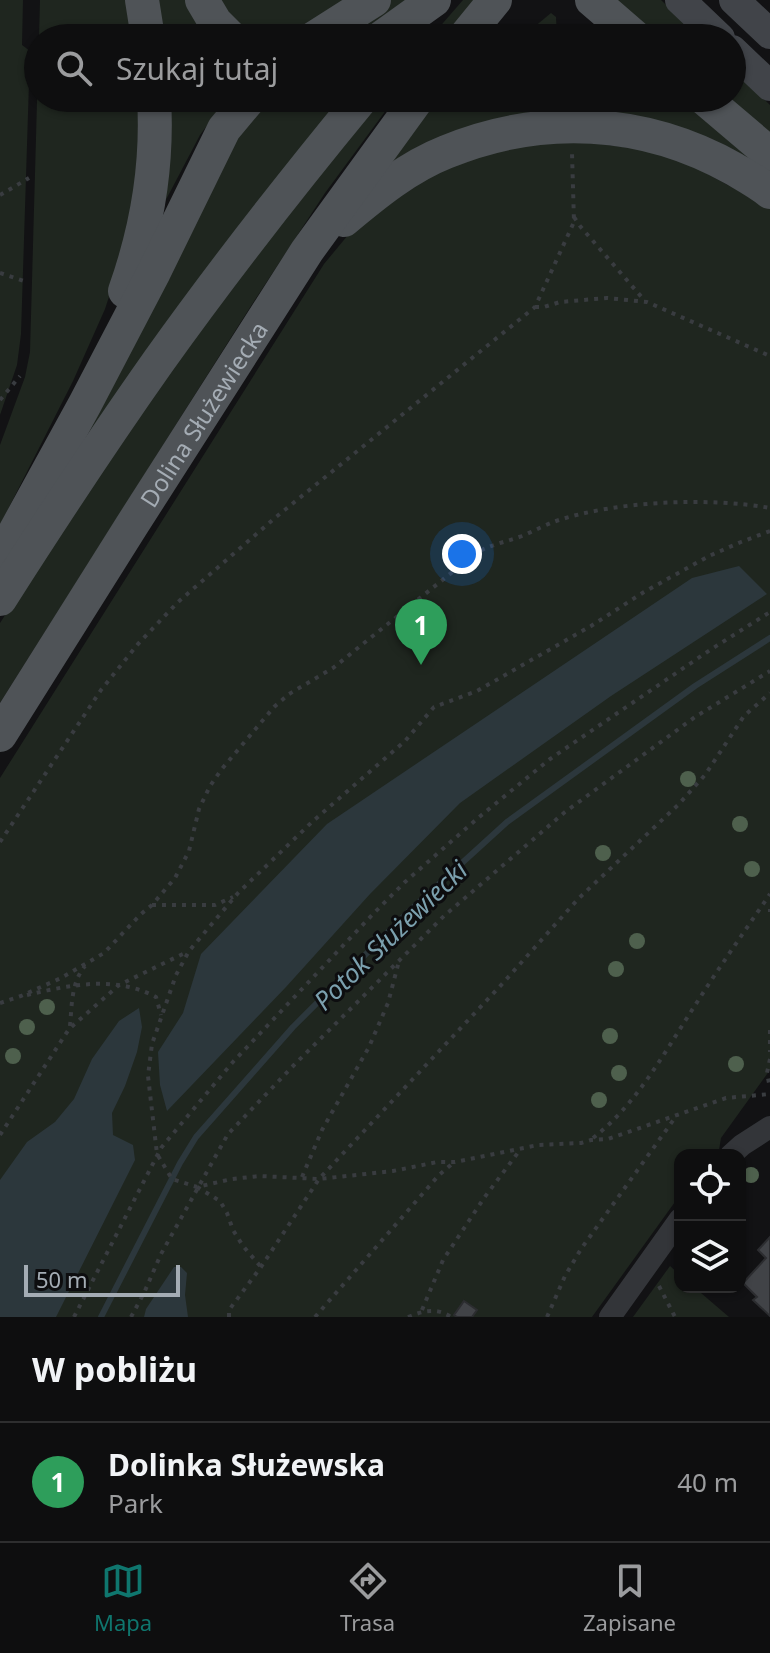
<!DOCTYPE html>
<html lang="pl">
<head>
<meta charset="utf-8">
<style>
  :root { --surface:#0e0e0f; --page:#171718; --text:#f1f3f6; --muted:#9b9c9e; --line:#2e2e2f; --accent:#0f766e }
  body { margin:0; font-family:"Noto Sans",sans-serif; background:var(--page); color:var(--text) }
  .controls { position:absolute; right:24px; bottom:24px; display:grid; overflow:hidden; border-radius:16px; box-shadow:0 2px 6px #0004 }
  .controls button { width:72px; height:72px; display:grid; place-items:center; padding:0; border:0; border-bottom:2px solid var(--line); background:var(--surface); color:var(--text); font:40px sans-serif }
  .scale { position:absolute; left:24px; bottom:20px; width:156px; box-sizing:border-box; padding-left:8px; border:4px solid #a4acb4; border-top:0; font-size:22px; line-height:28px; white-space:nowrap; color:#a4acb4; -webkit-text-stroke:6px #0d0d0f; paint-order:stroke }
  .you { position:absolute; left:462px; top:554px; width:28px; height:28px; margin:-20px; border:6px solid #fff; border-radius:50%; background:#1a73e8; box-shadow:0 0 0 12px #1a73e833 }
  .badge { display:grid; place-items:center; width:52px; height:52px; border-radius:50%; background:var(--accent); color:#fff; font-size:26px; font-weight:700 }
  .pin { position:absolute; translate:-50% -66px; filter:drop-shadow(0 2px 4px #0008) }
  .pin::after { content:''; position:absolute; top:42px; width:28px; height:24px; background:inherit; clip-path:polygon(0 0,100% 0,50% 100%) }
  .list { margin:0; padding:0; list-style:none }
  h2 { display:flex; justify-content:space-between; align-items:center; height:104px; margin:0; padding:0 32px; font-size:34px }
  h2 small { font-size:26px; font-weight:400; color:var(--muted) }
  .list li { display:grid; grid-template-columns:52px 1fr auto; gap:24px; align-items:center; box-sizing:border-box; height:120px; padding:0 32px; border-top:2px solid var(--line) }
  .list b { display:block; font-size:30px; white-space:nowrap }
  .list p { margin:0; font-size:26px; white-space:nowrap; color:var(--muted) }
  .list em { font-size:26px; font-style:normal; color:var(--muted) }
  .icon { flex:none; width:44px; height:44px; fill:none; stroke:currentColor; stroke-width:2; stroke-linecap:round; stroke-linejoin:round }
  .map { position:relative; flex:none; width:770px; height:1317px; overflow:hidden }
  .search { position:absolute; background:var(--surface); box-shadow:0 2px 6px #0004; left:24px; right:24px; top:24px; height:88px; display:flex; align-items:center; gap:20px; box-sizing:border-box; padding:0 28px; border-radius:44px; color:var(--muted); font-size:30px }
  .sheet { height:224px; background:var(--surface) }
  nav { display:flex; justify-content:space-around; align-items:center; box-sizing:border-box; height:112px; border-top:2px solid var(--line); background:var(--surface); font-size:22px; color:var(--muted) }
  nav a { display:grid; justify-items:center; gap:4px }
  nav .on { color:var(--accent) }
  .map>svg:first-child { display:block }
</style>
</head>
<body>
<div class="map">
<svg width="770" height="1317" viewBox="0 0 770 1317">
  <rect width="100%" height="100%" fill="#121214"/>
  <g fill="#1f261f">
    <polygon points="0,0 23,0 22,45 30,51 21,334 17,365 0,415"/>
    <polygon points="40,0 129,0 134,38 39,38"/>
    <polygon points="153,0 191,0 218,38 160,38"/>
    <polygon points="214,0 415,0 367,38 248,38 228,21"/>
    <polygon points="463,0 475,0 442,38 430,38"/>
    <polygon points="611,0 661,0 700,38 654,38"/>
    <polygon points="551,13 556,17 557,38 521,38"/>
    <polygon points="38,66 38,98 140,98 140,175 127,242 105,309 73,381 0,525 0,445 25,377 30,352"/>
    <polygon points="732,68 770,105 770,139 723,98 732,98"/>
    <polygon points="166,98 227,98 200,135 159,213"/>
    <polygon points="272,98 344,98 63,476 228,146"/>
    <polygon points="379,98 395,98 325,193 249,309 0,703 0,623 70,514 158,385 336,149"/>
    <polygon points="447,98 560,98 562,116 385,170 431,108 434,109"/>
    <polygon points="578,98 686,98 770,170 770,180 579,117"/>
    <polygon points="547,137 669,153 770,208 770,1070 721,1138 719,1150 715,1155 680,1155 680,1195 592,1317 0,1317 0,778 324,264 353,229 444,167"/>
    <polygon points="670,1266 680,1275 680,1287 694,1287 729,1317 633,1317"/>
  </g>
  <g fill="#2c373c">
    <polygon points="739,566 767,594 611,696 460,803 370,894 286,987 167,1111 160,1085 158,1052 183,1013 201,954 327,824 692,578"/>
    <polygon points="139,1008 142,1027 137,1052 125,1086 112,1113 113,1135 133,1145 135,1160 56,1317 0,1317 0,1180 27,1142 55,1122 74,1099 92,1059 119,1021"/>
    <polygon points="174,1267 181,1267 187,1273 185,1295 188,1317 144,1317 146,1309"/>
  </g>
  <g fill="none" stroke-linecap="round" stroke-linejoin="round">
    <polyline stroke="#2c373c" stroke-width="6" points="101,1317 180,1163 196,1137 293,1027 406,914 507,822 695,686 770,638"/>
  </g>
  <g fill="#414347" stroke="#2c2d30" stroke-width="2">
    <polygon points="770,1237 770,1316 753,1300 757,1297 743,1283 766,1258 758,1250"/>
    <polygon points="464,1301 477,1310 472,1317 457,1317 454,1315"/>
  </g>
  <g fill="none" stroke-linecap="round" stroke-linejoin="round">
    <g stroke="#393c40" stroke-width="4" stroke-dasharray="4 6" stroke-linecap="butt">
      <polyline points="0,195 29,178"/>
      <polyline points="574,217 580,226 645,301"/>
      <polyline points="0,273 27,282"/>
      <polyline points="535,307 544,307 560,302 607,298 647,302 770,356"/>
      <polyline points="0,400 20,376"/>
      <polyline points="770,531 741,542 709,556 644,592 591,626 477,691 434,707 405,741 312,822 238,893 189,951 176,975 152,1044 148,1076 157,1154 172,1179 197,1187 232,1179 260,1176 319,1179 393,1171 437,1162 455,1162 538,1145 581,1143 591,1140 608,1139 726,1098 770,1094"/>
      <polyline points="0,842 101,690 138,644 178,602 276,517 535,307 574,222 572,153"/>
      <polyline points="152,905 215,905 233,897"/>
      <polyline points="770,909 770,912"/>
      <path d="M27,995c43,-10 88,-20 129,2l5,18"/>
      <path d="M0,1003l21,-7 40,-18 43,-25 37,-39 11,-9 23,-27 14,-27 10,-42 11,-23 11,-16 53,-63 15,-13 44,-26 143,-115c16,-9 30,-11 46,-17 12,-5 23,-11 34,-15 59,-20 153,-24 214,-13"/>
      <path d="M70,1026c2,-21 1,-43 15,-60"/>
      <polyline points="770,1030 770,1052"/>
      <polyline points="770,1059 767,1073 770,1088"/>
      <polyline points="0,1135 69,1029 119,985 187,952"/>
      <path d="M593,1138c44,-34 71,-85 101,-131 24,-38 50,-75 76,-113"/>
      <polyline points="302,1177 322,1130 369,1047 388,1003 399,961"/>
      <polyline points="197,1187 220,1201 227,1213 233,1230 243,1246 261,1267"/>
      <polyline points="659,1286 675,1317"/>
      <polyline points="422,1310 443,1260 484,1198 520,1150"/>
      <polyline points="74,1317 161,1148 232,1063 373,914 405,882 478,818 550,759 710,650 770,612"/>
      <polyline points="131,1317 144,1293 161,1254 228,1134 294,1065 444,916 565,812 695,717 770,671"/>
      <polyline points="229,1317 229,1310 261,1267 319,1179 503,983 578,899 678,805 705,775 744,716 770,693"/>
      <polyline points="315,1317 439,1175 452,1164"/>
      <path d="M408,1317c15,-6 28,-10 43,0"/>
      <polyline points="547,1317 565,1276 581,1249 677,1115"/>
    </g>
    <g stroke="#333539" stroke-width="22">
      <polyline points="731,1155 742,1145 770,1127"/>
      <polyline points="610,1317 680,1219"/>
    </g>
    <g stroke="#414449" stroke-width="30">
      <polyline points="680,0 720,38"/>
      <polyline points="734,0 770,34"/>
      <polyline points="732,50 770,86"/>
    </g>
    <g stroke="#4f5357" stroke-width="34">
      <polyline points="142,0 148,38"/>
      <polyline points="202,0 215,22 231,38"/>
      <polyline points="592,0 636,38"/>
      <polyline points="314,38 374,0"/>
      <polyline points="381,38 434,0"/>
      <polyline points="464,38 495,0"/>
      <polyline points="704,98 770,154"/>
      <path d="M344,220c31,-26 64,-53 102,-68 95,-39 198,-34 288,17 12,7 25,14 36,23"/>
      <path d="M125,291c22,-62 33,-127 29,-193"/>
      <polyline points="0,559 85,404 154,272 224,129 250,98"/>
      <path d="M0,599c51,-80 103,-159 158,-237 65,-91 133,-178 204,-264"/>
      <path id="s1" d="M0,735l132,-210 175,-274 111,-153"/>
    </g>
  </g>
  <g fill="#4e604d">
    <circle cx="688" cy="779" r="8"/>
    <circle cx="740" cy="824" r="8"/>
    <circle cx="603" cy="853" r="8"/>
    <circle cx="752" cy="869" r="8"/>
    <circle cx="637" cy="941" r="8"/>
    <circle cx="616" cy="969" r="8"/>
    <circle cx="47" cy="1007" r="8"/>
    <circle cx="27" cy="1027" r="8"/>
    <circle cx="610" cy="1036" r="8"/>
    <circle cx="13" cy="1056" r="8"/>
    <circle cx="736" cy="1064" r="8"/>
    <circle cx="619" cy="1073" r="8"/>
    <circle cx="599" cy="1100" r="8"/>
    <circle cx="751" cy="1175" r="8"/>
  </g>
  <g text-anchor="middle" dominant-baseline="central" stroke-width="6" stroke-linejoin="round" paint-order="stroke">
    <g font-size="24" fill="#a4acb4" stroke="#0d0d0f">
      <text stroke="none"><textPath href="#s1" startOffset="380">Dolina Służewiecka</textPath></text>
    </g>
    <g font-size="26" font-style="italic" fill="#7ba0ae" stroke="#0d0d0f">
      <text transform="translate(390 935) rotate(-44)">Potok Służewiecki</text>
    </g>
  </g>
</svg>
<div class="controls">
<button><svg class="icon" aria-label="locate" viewBox="0 0 24 24"><circle cx="12" cy="12" r="6"/><path d="M12 2v4M12 18v4M2 12h4M18 12h4"/></svg></button>
<button><svg class="icon" aria-label="layers" viewBox="0 0 24 24"><path d="M12 4l9 5-9 5-9-5zM3 14l9 5 9-5"/></svg></button>
</div>
<div class="scale">50 m</div>
<div class="you"></div>
<div class="pin badge" style="left:421px;top:665px;background:#2e9e5b">1</div>
<div class="search"><svg class="icon" aria-label="search" viewBox="0 0 24 24"><circle cx="10" cy="10" r="6"/><path d="M15 15l6 6"/></svg>Szukaj tutaj</div>
</div>
<section class="sheet">
<h2>W pobliżu<small></small></h2>
<ul class="list">
<li><span class="badge" style="background:#2e9e5b">1</span><div><b>Dolinka Służewska</b><p>Park</p></div><em>40 m</em></li>
</ul>
</section>
<nav>
<a class="on"><svg class="icon" aria-label="map" viewBox="0 0 24 24"><path d="M3 6l6-2 6 2 6-2v14l-6 2-6-2-6 2zM9 4v14M15 6v14"/></svg>Mapa</a>
<a><svg class="icon" aria-label="directions" viewBox="0 0 24 24"><path d="M12 3l9 9-9 9-9-9zM9 14v-3h6M13 9l2 2-2 2"/></svg>Trasa</a>
<a><svg class="icon" aria-label="saved" viewBox="0 0 24 24"><path d="M7 4h10v16l-5-4-5 4z"/></svg>Zapisane</a>
</nav>
</body>
</html>
